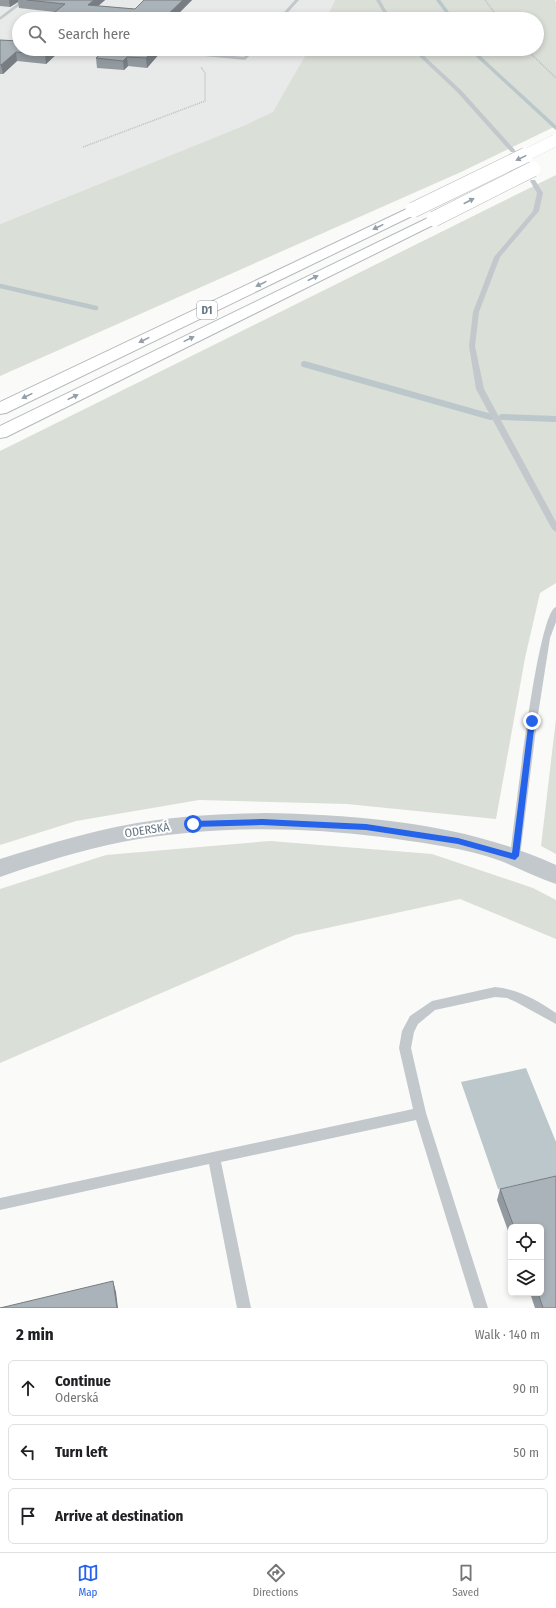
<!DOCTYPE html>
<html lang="en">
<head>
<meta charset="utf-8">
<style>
  :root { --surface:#fff; --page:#f2f2f2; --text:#202124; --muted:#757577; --line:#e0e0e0; --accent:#2563eb }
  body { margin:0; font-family:"Fira Sans Condensed",sans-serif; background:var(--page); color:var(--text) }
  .controls { position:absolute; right:12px; bottom:12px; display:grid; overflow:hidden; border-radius:6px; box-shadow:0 2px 6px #0003 }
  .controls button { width:36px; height:36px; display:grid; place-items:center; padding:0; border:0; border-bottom:1px solid var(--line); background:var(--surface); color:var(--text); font:20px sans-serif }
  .stop { position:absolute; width:12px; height:12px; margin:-9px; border:3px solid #2563eb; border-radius:50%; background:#fff }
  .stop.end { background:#2563eb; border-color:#fff; box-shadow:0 1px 4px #0008 }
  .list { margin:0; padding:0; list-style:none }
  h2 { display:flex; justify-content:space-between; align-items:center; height:52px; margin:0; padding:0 16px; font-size:17px }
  h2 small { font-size:13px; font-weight:400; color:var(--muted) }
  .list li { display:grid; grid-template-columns:26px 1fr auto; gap:12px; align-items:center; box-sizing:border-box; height:56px; margin:0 8px 8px; padding:0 8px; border:1px solid var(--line); border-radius:6px }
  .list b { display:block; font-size:15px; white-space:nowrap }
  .list p { margin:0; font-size:13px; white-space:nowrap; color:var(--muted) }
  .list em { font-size:13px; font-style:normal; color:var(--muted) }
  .icon { flex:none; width:22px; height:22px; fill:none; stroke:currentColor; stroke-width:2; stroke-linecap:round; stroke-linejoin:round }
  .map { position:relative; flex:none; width:556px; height:1308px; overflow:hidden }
  .search { position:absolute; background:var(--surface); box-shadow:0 2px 6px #0003; left:12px; right:12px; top:12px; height:44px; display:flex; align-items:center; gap:10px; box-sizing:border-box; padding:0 14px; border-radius:22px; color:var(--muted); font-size:15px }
  .sheet { height:244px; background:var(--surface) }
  nav { display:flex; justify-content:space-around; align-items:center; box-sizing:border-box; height:56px; border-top:1px solid var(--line); background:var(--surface); font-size:11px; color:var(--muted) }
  nav a { display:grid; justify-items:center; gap:2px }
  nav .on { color:var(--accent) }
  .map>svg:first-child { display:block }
</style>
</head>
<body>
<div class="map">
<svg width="556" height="1308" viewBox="0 0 556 1308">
  <rect width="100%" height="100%" fill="#fafaf8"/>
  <polygon fill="#e8e9e9" points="0,0 335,0 326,19 19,19 19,49 309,49 274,112 243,126 0,224"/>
  <g fill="#dadfd7">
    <polygon points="335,0 555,0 556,2 556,126 461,172 0,376 0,224 243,126 273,112 309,49 537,49 537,19 326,19"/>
    <polygon points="556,175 556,583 540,593 525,658 496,819 347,804 199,800 76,821 0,845 0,451"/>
    <polygon points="556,719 556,854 541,846"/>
    <polygon points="270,841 432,854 533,888 556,900 556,939 460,899 295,935 0,1063 0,889 106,855"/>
  </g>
  <polygon fill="#bbc7cb" points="526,1068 556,1142 556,1176 498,1189 461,1082"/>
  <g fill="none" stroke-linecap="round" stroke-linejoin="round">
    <g stroke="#bbc7cb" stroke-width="3.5">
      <polyline points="438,0 452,19"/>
      <polyline points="473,49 478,56 556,128"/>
    </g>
    <polyline stroke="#bbc7cb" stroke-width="4.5" points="0,286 96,308"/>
    <g stroke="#bbc7cb" stroke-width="6">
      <polyline points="304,364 491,417"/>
      <polyline points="502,417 556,419"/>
    </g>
    <g stroke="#b4b9bd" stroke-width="2">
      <g id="highway">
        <polygon points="413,206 418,207 420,210 418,213 6,413 0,414 0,402"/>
        <polygon points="434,215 439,216 441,219 439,222 6,437 0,438 0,426"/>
      </g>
    </g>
    <g stroke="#bbbfc2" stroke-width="1.5" stroke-dasharray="1 1" stroke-linecap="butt">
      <polyline points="485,0 499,19"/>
      <polyline points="526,49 556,78"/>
      <polyline points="83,147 205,101 205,73 201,67"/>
    </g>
    <g fill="#c3c8cc" fill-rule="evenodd">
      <polygon points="22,0 27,0 0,20 0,17"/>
      <polygon points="295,0 299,0 282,19 278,19"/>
      <polygon points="376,0 380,0 391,19 387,19"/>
      <polygon points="141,49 157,49 244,57 251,49 256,49 245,60 143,50"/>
      <polygon points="417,49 421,49 422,54 461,90 515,150 515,152 511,152 457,92 418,55"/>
      <polygon points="531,180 535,180 543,193 539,211 500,257 479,312 475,346 484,389 556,522 556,532 552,529 476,389 469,346 473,312 494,257 533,211 537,193 530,181"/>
      <path d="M556,607v15l-6,16 -13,83 -17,135 -1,3 -4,1 -4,-1 -1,-3c4,-30 27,-244 46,-249z"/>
      <path d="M495,987c23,2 42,13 61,26v11l-40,-22 -9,-4 -12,-1 -60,13 -17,14 -4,8 -3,16 15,65 62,195h-14l-58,-188 -195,42 30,146h-14l-28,-144 -209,46v-12l413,-89 -14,-61 3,-17 8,-15 22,-15z"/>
    </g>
    <path fill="#c3c8cc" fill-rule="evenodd" d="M264,813c98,2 201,10 292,52v19c-24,-8 -46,-21 -70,-28 -34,-10 -70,-14 -104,-19 -87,-11 -174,-11 -260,5 -41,8 -82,21 -122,35v-18c51,-16 103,-32 157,-39 35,-5 71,-6 107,-7z"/>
    <use href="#highway" fill="#fff" fill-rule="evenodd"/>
    <g stroke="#b4b9bd" stroke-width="12" stroke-linecap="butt">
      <polyline id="highway-bridge-far1" points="524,156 556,140"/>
    </g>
    <g stroke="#b4b9bd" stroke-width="16" stroke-linecap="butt">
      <g id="highway-bridge">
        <polyline points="413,210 526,155"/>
        <polyline points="434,219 533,169"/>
      </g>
    </g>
    <use href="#highway-bridge-far1" stroke="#fff" stroke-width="12"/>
    <use href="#highway-bridge" stroke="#fff" stroke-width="15"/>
  </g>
  <g fill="#929a9f">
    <polygon points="0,0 105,0 98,6 135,9 144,0 192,0 173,19 46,19 55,12 19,8 18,2 10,7 0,6"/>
    <polygon points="0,40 18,42 19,49 160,49 160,53 147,68 128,66 124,70 97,68 96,58 99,55 60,51 46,64 17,61 3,74 0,74"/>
    <polygon points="556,1176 556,1308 535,1308 530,1293 541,1293 541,1227 511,1227 511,1239 497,1200 500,1189"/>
  </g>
  <g fill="#777d82">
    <polygon points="9,0 18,0 18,2 10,7"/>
    <polygon points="94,0 105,0 89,14 88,5"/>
    <polygon points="183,0 192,0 173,19 163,19"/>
    <polygon points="51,49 60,49 60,51 46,64 45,55"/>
    <polygon points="155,49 160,49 160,53 147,68 146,58"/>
    <polygon points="16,52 17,61 3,74 1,65"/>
    <polygon points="127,57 128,66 124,70 123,61"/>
    <polygon points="113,1281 116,1292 118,1308 117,1308"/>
  </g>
  <g fill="#aab3b9" stroke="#777d82">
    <polygon points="27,0 94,0 88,5 135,9 144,0 183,0 163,19 46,19 65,4"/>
    <polygon points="0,40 19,41 19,49 51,49 45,55 16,52 1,65 0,65"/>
    <polygon points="106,49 155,49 146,58 127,57 123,61 96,58"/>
    <polygon points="556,1176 556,1308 543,1308 538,1293 541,1293 541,1227 514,1227 500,1189"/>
    <polygon points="113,1281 117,1308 0,1308"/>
  </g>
  <defs><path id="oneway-solid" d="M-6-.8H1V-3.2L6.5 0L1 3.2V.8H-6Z"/></defs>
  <g fill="#939fa8">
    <use href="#oneway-solid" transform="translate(521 158) rotate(154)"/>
    <use href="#oneway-solid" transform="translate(469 201) rotate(-27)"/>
    <use href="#oneway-solid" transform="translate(378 227) rotate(154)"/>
    <use href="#oneway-solid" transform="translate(313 278) rotate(-26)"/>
    <use href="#oneway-solid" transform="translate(261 284) rotate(154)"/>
    <use href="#oneway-solid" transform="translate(189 339) rotate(-26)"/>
    <use href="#oneway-solid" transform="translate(144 340) rotate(154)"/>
    <use href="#oneway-solid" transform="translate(27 396) rotate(154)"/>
    <use href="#oneway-solid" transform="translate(73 397) rotate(-26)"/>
  </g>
  <polygon fill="#2563eb" points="529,719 534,719 535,721 519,856 515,860 458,844 366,830 262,825 193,827 189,824 193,821 262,819 366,824 458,838 512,853"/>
  <g text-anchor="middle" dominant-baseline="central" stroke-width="4" stroke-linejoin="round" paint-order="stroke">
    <rect fill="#fff" stroke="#939fa8" stroke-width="1" x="197" y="301" width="20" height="18" rx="3"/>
    <g font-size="11" font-weight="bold" fill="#657683">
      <text x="207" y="310">D1</text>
    </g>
    <g font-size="12" fill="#657683" stroke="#fff">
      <text transform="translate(147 830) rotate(-9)">ODERSKÁ</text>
    </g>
  </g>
</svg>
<div class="controls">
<button><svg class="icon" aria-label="locate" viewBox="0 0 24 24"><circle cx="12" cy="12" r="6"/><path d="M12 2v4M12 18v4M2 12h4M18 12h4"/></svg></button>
<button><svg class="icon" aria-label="layers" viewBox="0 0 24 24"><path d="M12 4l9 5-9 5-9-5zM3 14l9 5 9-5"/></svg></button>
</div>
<div class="stop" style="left:193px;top:824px"></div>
<div class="stop end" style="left:532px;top:721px"></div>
<div class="search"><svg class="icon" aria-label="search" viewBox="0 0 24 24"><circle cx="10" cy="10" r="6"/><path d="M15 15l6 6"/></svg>Search here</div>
</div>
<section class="sheet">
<h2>2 min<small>Walk · 140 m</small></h2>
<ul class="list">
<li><svg class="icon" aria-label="ahead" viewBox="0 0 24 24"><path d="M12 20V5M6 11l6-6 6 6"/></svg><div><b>Continue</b><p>Oderská</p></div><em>90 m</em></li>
<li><svg class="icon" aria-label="left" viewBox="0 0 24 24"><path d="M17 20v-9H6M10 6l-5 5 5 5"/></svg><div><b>Turn left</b></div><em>50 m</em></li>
<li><svg class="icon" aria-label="arrive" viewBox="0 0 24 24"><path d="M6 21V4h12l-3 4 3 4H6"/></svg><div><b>Arrive at destination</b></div></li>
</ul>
</section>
<nav>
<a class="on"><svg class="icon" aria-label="map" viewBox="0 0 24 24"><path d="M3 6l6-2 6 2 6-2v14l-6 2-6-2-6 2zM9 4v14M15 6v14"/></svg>Map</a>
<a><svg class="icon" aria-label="directions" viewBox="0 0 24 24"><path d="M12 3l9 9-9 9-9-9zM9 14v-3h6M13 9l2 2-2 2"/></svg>Directions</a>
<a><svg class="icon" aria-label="saved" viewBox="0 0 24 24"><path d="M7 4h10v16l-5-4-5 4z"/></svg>Saved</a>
</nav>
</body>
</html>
